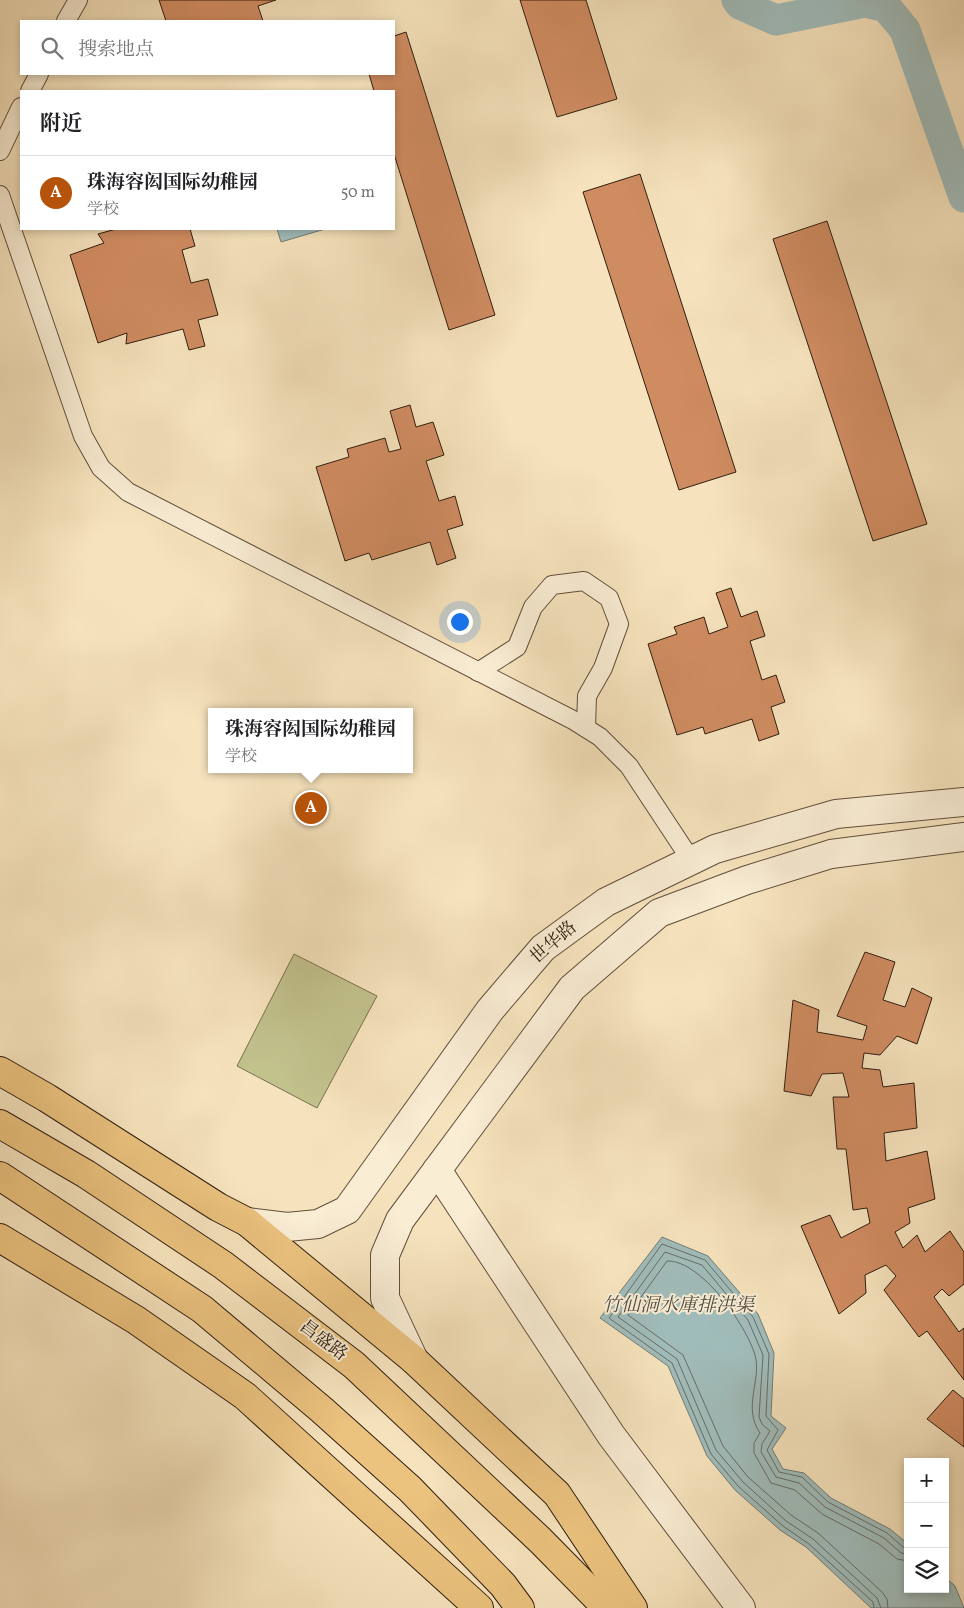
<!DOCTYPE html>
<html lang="zh">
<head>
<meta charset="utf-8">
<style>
  :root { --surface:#fff; --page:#f6f6f6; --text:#202124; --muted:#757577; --line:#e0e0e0; --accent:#b45309 }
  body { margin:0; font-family:Vollkorn,"Noto Serif SC",serif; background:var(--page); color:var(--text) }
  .controls { position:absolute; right:15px; bottom:15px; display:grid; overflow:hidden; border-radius:0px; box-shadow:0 2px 8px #0003 }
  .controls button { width:45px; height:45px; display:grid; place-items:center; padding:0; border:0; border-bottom:1px solid var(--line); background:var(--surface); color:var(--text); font:25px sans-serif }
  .you { position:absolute; left:459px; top:621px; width:18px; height:18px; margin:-12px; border:4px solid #fff; border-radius:50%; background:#1a73e8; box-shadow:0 0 0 8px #1a73e833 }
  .badge { display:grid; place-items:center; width:32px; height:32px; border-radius:50%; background:var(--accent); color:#fff; font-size:16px; font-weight:700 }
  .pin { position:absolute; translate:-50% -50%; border:2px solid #fff; box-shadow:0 1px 5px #0006 }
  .popup { position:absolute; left:208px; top:708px; width:205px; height:65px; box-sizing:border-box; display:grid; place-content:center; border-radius:0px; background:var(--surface); filter:drop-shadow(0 1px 4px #0005); font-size:16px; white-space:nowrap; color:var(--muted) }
  .popup b { font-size:19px; color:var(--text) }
  .popup::after { content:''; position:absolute; left:50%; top:100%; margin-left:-10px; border:10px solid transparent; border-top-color:var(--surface) }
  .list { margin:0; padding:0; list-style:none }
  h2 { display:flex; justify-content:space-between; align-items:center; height:65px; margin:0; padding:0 20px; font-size:21px }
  h2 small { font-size:16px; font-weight:400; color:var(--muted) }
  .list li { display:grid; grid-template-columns:32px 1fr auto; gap:15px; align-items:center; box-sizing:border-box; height:75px; padding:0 20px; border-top:1px solid var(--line) }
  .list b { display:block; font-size:19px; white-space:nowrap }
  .list p { margin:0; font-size:16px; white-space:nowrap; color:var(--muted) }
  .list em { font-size:16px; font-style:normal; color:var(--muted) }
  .icon { flex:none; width:28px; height:28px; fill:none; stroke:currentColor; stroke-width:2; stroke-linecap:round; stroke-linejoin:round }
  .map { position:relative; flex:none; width:964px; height:1608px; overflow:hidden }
  .search { position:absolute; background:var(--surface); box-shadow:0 2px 8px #0003; left:20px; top:20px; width:375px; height:55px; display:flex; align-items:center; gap:12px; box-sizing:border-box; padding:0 18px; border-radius:0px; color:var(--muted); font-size:19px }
  .panel { position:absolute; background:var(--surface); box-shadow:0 2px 8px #0003; left:20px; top:90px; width:375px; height:140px; border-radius:0px }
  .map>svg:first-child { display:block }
</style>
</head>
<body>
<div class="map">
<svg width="964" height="1608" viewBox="0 0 964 1608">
  <rect width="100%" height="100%" fill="#f6e3bd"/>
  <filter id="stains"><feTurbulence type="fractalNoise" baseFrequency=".004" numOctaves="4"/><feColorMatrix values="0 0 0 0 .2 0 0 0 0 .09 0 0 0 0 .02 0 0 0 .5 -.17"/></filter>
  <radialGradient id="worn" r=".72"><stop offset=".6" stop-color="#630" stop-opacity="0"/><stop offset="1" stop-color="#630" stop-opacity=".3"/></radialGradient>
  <polygon fill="#c2c28d" stroke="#78704e" points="294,954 377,996 317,1108 237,1066"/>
  <g fill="#a0bcba" stroke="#737c76">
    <polygon points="277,229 325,229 281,242"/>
    <polygon points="662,1237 708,1256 758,1314 774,1353 771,1416 786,1428 772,1449 783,1469 804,1473 831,1498 890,1529 908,1544 908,1589 945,1589 945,1577 955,1586 964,1608 871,1608 806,1547 780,1530 735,1490 707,1456 668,1366 600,1318"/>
  </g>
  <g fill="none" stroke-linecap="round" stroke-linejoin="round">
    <g stroke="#686c65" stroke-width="1">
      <polyline points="874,1608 873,1602 809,1544 783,1526 738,1486 711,1454 672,1363 609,1318 662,1244 705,1260 753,1317 769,1354 766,1416 778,1430 767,1450 779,1472 802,1477 828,1502 887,1533 903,1547 908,1548"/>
      <polyline points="881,1608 877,1598 813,1539 786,1521 743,1482 716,1450 677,1359 618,1317 665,1252 702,1265 748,1320 763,1355 759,1417 762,1424 770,1431 762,1444 761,1452 776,1477 799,1483 825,1507 884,1538 901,1553 908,1554"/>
      <path d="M888,1608l-1,-9 -5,-7 -64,-59 -27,-18 -43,-38 -25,-31 -40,-91 -55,-40 39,-54c34,-1 79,64 88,94 7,25 -13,52 5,78l-6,10v10l17,30 24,7 27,24 57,30 18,15 11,2"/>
    </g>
    <polyline stroke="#a0bcba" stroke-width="31" points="737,0 740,4 776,20 865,2 886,7 905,30 964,197"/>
  </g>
  <g fill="#d08c61" stroke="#2f1d10">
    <polygon points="159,0 276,0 258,6 263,21 166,21"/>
    <polygon points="520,0 586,0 617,99 557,117"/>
    <polygon points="406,32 495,315 449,330 394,154 394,91 374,91 369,74 394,74 394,36"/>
    <polygon points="640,174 736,472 679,490 583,192"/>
    <polygon points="827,221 927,524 873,541 773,239"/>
    <polygon points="116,229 190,229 195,246 182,250 191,283 208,279 218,315 198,320 205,346 189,350 183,329 126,344 127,333 98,343 70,255 104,243 98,234"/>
    <polygon points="410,405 416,427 433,422 444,455 426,461 439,501 455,496 463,525 447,530 456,558 437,565 430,542 372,560 369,553 345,561 316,467 349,457 347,449 385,438 389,452 401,449 390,411"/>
    <polygon points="731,588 741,617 757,611 765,636 750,641 762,680 776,675 785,702 771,707 779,734 759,741 752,719 705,734 703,727 677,735 648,644 677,634 674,627 704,617 709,634 728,627 716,593"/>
    <polygon points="865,952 895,962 883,1000 905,1007 912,988 932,998 917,1044 897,1036 880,1055 864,1053 862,1068 880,1070 883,1087 914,1083 917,1128 884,1133 886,1161 927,1151 935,1199 908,1208 910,1223 895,1232 903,1248 917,1235 925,1252 950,1231 964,1252 964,1284 949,1296 942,1289 934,1297 959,1332 964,1328 964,1380 927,1331 919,1337 884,1290 896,1276 886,1265 865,1275 866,1293 839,1314 801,1226 830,1215 841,1238 870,1223 867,1208 853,1210 846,1149 837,1149 833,1097 849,1097 843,1073 822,1074 811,1096 784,1091 793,1000 819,1010 817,1032 863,1040 867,1026 837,1016"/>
    <polygon points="953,1390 964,1399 964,1447 927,1419"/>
  </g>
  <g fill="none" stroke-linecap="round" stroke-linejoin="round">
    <g stroke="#614e3b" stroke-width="20">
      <g id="service">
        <polyline points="66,21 78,0"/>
        <polyline points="30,91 39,74"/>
        <polyline points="0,151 21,107"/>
        <polyline points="0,195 83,436 101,468 128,492 573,720 600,737 629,766 691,860"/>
        <polyline points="478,672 517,647 533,607 552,585 584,581 609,598 619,624 603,668 587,696 586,728"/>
      </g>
    </g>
    <g stroke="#614e3b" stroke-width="30">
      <g id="tertiary">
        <polyline points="437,1170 611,1435 741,1608"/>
        <polyline points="247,1222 287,1227 318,1224 347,1210 490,1010 543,948 606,902 715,849 836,814 964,802"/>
        <polyline points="414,1360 385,1298 385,1255 400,1220 572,988 659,913 747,880 831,854 964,837"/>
      </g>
    </g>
    <g stroke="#2f1d10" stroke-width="30">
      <g id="primary">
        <polyline points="0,1071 47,1098 218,1207 247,1222 414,1360 557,1494 633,1608"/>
        <polyline points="0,1124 86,1174 223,1265 354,1365 540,1540 607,1608"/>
        <polyline points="0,1176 202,1309 322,1410 410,1489 503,1585 520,1608"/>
        <polyline points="0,1238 136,1320 245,1396 479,1608"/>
      </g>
    </g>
    <use href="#service" stroke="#f9edd4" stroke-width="18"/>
    <use href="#tertiary" stroke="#f9edd4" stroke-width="28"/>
    <use href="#primary" stroke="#ebc27e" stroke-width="28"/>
  </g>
  <g text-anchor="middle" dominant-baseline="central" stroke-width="4" stroke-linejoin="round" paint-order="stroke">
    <g font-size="18" fill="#2f1d10" stroke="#f9edd4">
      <text transform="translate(554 943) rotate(-41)">世华路</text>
      <text transform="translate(323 1341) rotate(37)">昌盛路</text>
    </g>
    <g font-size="19" font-style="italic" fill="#514d43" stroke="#f9edd4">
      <text x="678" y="1306">竹仙洞水庫排洪渠</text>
    </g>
  </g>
  <rect width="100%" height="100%" filter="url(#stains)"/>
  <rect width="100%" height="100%" fill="url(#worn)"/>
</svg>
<div class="controls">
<button>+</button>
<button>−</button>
<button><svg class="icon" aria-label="layers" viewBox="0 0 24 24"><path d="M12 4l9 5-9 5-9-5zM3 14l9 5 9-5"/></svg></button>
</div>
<div class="you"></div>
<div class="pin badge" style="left:311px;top:808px">A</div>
<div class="popup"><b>珠海容闳国际幼稚园</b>学校</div>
<div class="search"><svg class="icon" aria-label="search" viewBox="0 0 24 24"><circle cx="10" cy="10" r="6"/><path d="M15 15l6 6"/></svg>搜索地点</div>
<section class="panel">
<h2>附近<small></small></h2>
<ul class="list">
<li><span class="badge">A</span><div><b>珠海容闳国际幼稚园</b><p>学校</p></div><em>50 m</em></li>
</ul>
</section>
</div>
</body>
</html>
